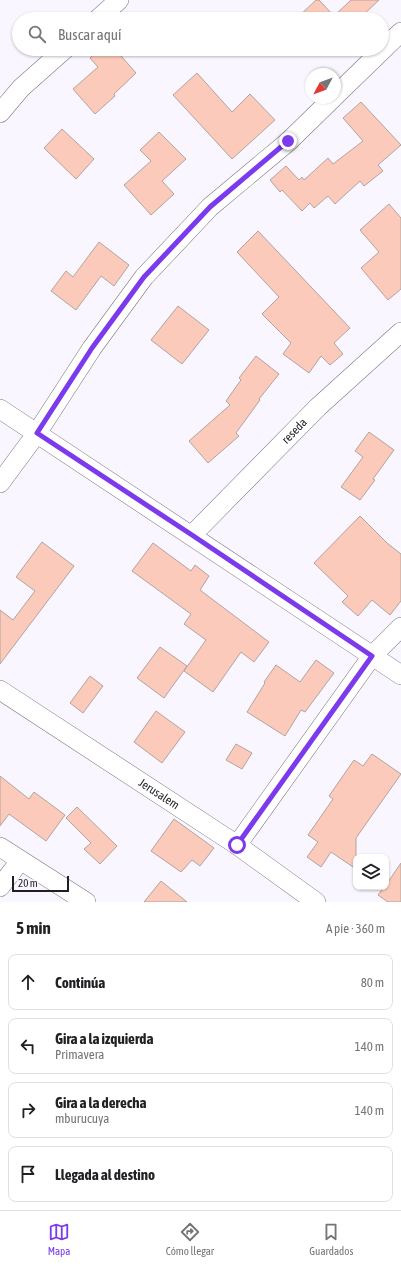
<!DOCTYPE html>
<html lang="es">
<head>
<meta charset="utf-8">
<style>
  :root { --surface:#fff; --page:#f2f2f2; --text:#202124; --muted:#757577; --line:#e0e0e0; --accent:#7c3aed }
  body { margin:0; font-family:"Asap Condensed",sans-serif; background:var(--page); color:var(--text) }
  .controls { position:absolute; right:12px; bottom:12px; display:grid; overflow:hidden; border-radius:8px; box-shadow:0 1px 3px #0004 }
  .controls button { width:36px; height:36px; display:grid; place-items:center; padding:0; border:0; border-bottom:1px solid var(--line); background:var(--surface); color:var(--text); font:20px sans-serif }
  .compass { position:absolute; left:305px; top:68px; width:36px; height:36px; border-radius:50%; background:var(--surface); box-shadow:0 1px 3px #0004; rotate:229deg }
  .scale { position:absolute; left:12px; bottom:10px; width:57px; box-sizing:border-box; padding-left:4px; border:2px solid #201e23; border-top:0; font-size:11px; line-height:14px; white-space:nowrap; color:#201e23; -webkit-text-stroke:3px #faf6ff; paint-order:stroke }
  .stop { position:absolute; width:12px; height:12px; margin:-9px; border:3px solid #7c3aed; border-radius:50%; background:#fff }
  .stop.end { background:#7c3aed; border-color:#fff; box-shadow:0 1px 4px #0008 }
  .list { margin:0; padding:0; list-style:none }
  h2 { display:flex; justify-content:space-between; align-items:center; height:52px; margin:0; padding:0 16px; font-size:17px }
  h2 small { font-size:13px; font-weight:400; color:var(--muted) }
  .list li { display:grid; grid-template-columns:26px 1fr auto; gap:12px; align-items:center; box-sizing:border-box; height:56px; margin:0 8px 8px; padding:0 8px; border:1px solid var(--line); border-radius:8px }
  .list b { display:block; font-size:15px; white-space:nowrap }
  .list p { margin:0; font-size:13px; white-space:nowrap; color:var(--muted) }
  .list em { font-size:13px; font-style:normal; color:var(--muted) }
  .icon { flex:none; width:22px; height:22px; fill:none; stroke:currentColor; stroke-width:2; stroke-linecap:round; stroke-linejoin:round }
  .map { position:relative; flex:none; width:401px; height:902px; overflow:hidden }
  .search { position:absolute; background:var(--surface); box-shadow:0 1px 3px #0004; left:12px; right:12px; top:12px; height:44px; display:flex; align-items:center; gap:10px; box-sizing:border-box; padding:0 14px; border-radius:22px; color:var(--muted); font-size:15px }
  .sheet { height:308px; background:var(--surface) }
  nav { display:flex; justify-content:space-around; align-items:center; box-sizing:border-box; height:56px; border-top:1px solid var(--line); background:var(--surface); font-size:11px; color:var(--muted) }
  nav a { display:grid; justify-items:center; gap:2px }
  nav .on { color:var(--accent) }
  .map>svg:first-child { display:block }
</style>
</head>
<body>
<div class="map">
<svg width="401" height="902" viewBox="0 0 401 902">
  <rect width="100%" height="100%" fill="#faf6ff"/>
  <g fill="#fbcaba" stroke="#b3a39e">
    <polygon points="316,0 319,0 334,16 351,0 379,0 359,19 296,19"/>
    <polygon points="99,49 115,49 136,73 114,94 115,96 95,114 73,89 98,67 90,58"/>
    <polygon points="197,73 232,112 250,94 275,120 232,159 173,95"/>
    <polygon points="361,102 401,145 378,165 383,171 364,186 360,181 335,204 328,196 314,208 310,203 302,211 282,190 280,192 270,180 286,166 299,180 302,177 304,180 328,158 333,164 363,141 343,118"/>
    <polygon points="62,129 94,159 76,179 44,148"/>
    <polygon points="159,132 186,159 162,181 174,194 151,215 124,185 151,161 140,150"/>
    <polygon points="389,204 401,218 401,289 388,300 361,268 379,252 360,230"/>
    <polygon points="258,231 350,328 334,343 343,354 330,365 321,356 309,373 283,354 291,343 262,314 279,297 237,252"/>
    <polygon points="99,242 129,265 114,286 101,276 76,310 51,291 66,271 73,277"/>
    <polygon points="178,306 209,330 182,364 151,340"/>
    <polygon points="256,356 279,374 259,399 260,400 236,433 239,436 208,463 189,441 230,405 226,401 241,380 239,378"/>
    <polygon points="369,432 394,450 373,479 375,480 360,500 341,487 363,457 355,451"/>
    <polygon points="360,516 387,543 401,554 401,601 390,615 372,600 358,616 342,602 348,596 314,563"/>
    <polygon points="42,542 74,566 0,664 0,610 13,620 35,591 16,577"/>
    <polygon points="153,543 191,571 195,565 209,576 200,590 269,642 254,662 241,652 213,692 184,671 206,640 184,624 191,614 132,571"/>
    <polygon points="160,647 187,666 164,698 137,678"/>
    <polygon points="316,660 334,673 305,712 301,710 285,736 247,712 265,683 264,682 276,665 300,682"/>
    <polygon points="90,676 103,686 83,713 70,703"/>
    <polygon points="156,711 185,732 162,763 134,742"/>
    <polygon points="236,744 252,753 242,769 226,760"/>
    <polygon points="372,754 401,774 356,838 356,869 331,852 321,867 307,857 318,842 308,835 333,799 329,796 354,760 363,766"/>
    <polygon points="0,776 29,799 34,792 65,815 46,841 9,814 0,826"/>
    <polygon points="77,807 117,846 100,864 84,849 91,843 66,818"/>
    <polygon points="174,819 214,848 200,866 192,860 181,872 151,851"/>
    <polygon points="401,863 401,902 388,902 378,895 384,887 386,887 386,885"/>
    <polygon points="161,881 187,902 144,902"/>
  </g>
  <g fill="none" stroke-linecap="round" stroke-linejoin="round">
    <g stroke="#797380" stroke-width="20">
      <g id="street">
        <polyline points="98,19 119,0"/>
        <polyline points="335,96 401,32"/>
        <polyline points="0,113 21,88 65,49"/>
        <polyline points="0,409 401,675"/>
        <polyline points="0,483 37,433 92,348 144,277 210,207 289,141 333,98"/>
        <path id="s1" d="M192,535l126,-128 83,-75"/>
        <path id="s2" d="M0,690l237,155 79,57"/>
        <polyline points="237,845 372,656 401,627"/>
        <polyline points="0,847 86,902"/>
        <polyline points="0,887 20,861"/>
      </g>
    </g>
    <use href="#street" stroke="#fff" stroke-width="19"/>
  </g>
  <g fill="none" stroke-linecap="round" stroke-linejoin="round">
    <polyline stroke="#7c3aed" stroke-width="5" points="237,845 372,656 192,535 37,433 92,348 144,277 210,207 288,141"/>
  </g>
  <g text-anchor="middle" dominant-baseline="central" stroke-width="3" stroke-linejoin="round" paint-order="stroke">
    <g font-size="12" fill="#201e23" stroke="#faf6ff">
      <text stroke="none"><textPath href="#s1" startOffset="146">reseda</textPath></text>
      <text stroke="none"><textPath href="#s2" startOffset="190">Jerusalem</textPath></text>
    </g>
  </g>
</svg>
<div class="controls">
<button><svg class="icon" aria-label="layers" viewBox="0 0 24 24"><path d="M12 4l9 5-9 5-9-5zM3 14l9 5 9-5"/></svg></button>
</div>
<svg class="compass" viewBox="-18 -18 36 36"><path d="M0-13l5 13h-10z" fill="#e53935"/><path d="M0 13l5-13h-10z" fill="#757577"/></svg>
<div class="scale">20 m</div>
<div class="stop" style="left:237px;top:845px"></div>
<div class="stop end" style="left:288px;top:141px"></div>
<div class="search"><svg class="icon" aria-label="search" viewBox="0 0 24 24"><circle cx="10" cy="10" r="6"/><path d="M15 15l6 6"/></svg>Buscar aquí</div>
</div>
<section class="sheet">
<h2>5 min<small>A pie · 360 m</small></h2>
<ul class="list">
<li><svg class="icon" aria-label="ahead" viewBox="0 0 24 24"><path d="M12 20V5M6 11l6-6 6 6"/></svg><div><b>Continúa</b></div><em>80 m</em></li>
<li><svg class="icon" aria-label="left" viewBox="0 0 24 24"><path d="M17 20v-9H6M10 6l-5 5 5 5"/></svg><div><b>Gira a la izquierda</b><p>Primavera</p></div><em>140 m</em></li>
<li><svg class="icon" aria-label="right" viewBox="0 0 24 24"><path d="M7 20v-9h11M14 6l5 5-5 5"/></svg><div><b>Gira a la derecha</b><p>mburucuya</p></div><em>140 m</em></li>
<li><svg class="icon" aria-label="arrive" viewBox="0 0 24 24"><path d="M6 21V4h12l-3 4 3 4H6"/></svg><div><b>Llegada al destino</b></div></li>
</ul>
</section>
<nav>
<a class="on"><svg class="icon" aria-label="map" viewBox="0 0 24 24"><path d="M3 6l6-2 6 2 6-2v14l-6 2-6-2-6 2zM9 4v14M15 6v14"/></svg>Mapa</a>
<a><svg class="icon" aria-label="directions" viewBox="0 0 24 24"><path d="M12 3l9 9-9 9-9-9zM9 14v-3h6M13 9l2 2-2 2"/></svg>Cómo llegar</a>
<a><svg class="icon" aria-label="saved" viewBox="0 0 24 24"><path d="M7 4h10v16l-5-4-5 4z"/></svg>Guardados</a>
</nav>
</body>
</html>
